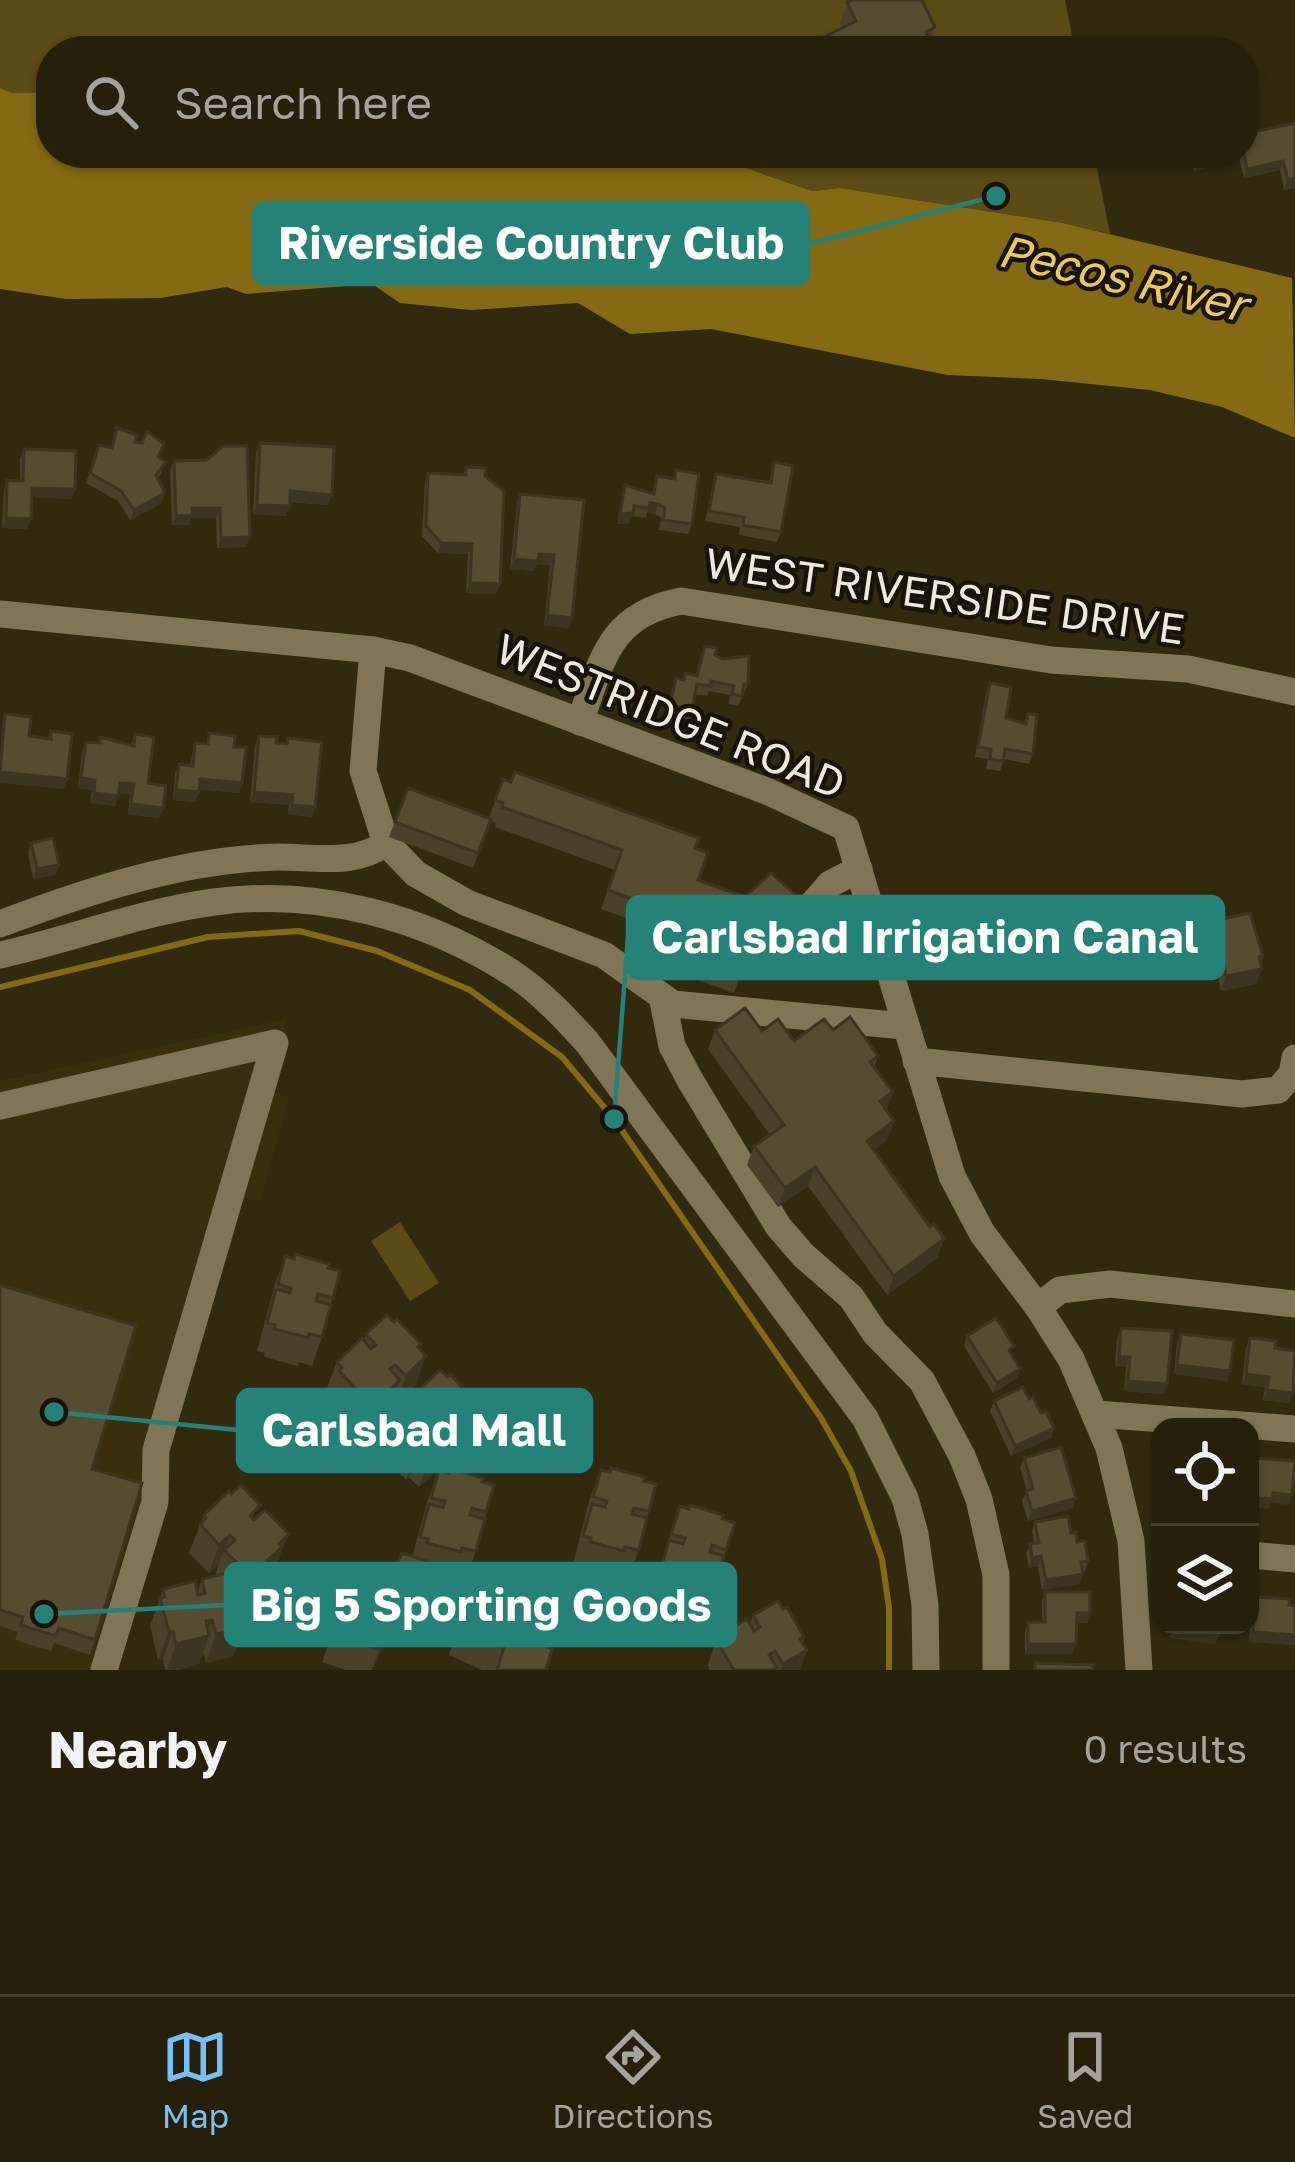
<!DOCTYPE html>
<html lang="en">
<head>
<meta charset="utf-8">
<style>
  :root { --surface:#26200b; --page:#2e2814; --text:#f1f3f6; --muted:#a4a39d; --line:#423e2c; --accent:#75c0f6 }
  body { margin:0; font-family:"Golos Text",sans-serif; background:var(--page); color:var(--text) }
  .controls { position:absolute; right:36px; bottom:36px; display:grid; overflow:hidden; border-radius:24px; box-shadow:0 3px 9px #0004 }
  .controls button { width:108px; height:108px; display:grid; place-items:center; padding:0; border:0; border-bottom:3px solid var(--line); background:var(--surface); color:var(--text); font:60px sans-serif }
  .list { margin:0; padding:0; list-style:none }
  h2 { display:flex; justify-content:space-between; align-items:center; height:156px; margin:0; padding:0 48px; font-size:51px }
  h2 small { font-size:39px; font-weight:400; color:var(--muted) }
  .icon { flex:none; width:66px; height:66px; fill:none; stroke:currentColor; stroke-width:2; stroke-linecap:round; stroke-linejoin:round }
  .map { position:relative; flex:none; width:1295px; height:1670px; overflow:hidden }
  .search { position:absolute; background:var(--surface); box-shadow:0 3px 9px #0004; left:36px; right:36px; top:36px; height:132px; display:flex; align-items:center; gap:30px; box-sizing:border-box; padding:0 42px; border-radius:48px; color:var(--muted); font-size:45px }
  .sheet { height:324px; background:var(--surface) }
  nav { display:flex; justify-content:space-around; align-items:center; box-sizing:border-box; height:168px; border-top:3px solid var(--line); background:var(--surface); font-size:33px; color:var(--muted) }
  nav a { display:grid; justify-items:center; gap:6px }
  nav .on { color:var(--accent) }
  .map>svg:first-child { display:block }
</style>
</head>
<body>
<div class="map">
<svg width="1295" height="1670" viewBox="0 0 1295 1670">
  <rect width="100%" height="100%" fill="#322a0f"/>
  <polygon fill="#3a2f0c" points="287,1019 268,1090 289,1097 260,1202 239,1196 166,1450 116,1670 0,1670 0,1081"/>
  <g fill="#5b4b15">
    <polygon points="0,0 1065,0 1075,51 51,51 51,93 12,93 0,88"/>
    <polygon points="658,153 1094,153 1110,234 1063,223 840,188 812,191 717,158"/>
    <polygon points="400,1222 439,1283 410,1301 371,1241"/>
  </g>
  <polygon fill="#846b13" points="0,88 12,93 51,93 51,153 658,153 717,158 812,191 840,188 1063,223 1292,278 1295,438 1222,407 1150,390 1041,379 948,375 711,329 630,334 578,303 471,310 400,303 372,284 246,294 227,287 160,298 66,299 0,289"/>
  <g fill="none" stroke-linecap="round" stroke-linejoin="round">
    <polyline stroke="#846b13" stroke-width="6" points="0,987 208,937 299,931 377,951 470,990 562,1057 614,1119 821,1418 851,1471 882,1559 889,1608 889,1670"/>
    <g stroke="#807657" stroke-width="27">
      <polyline points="0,614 373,650 410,658 769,792 846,828 952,1176 982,1233 1038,1307 1071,1359 1109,1448 1131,1541 1139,1670"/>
      <polyline points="373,650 363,771 386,843 416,874 467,903 604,955 673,1004 904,1026"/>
      <path d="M580,722c22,-61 28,-107 101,-121l370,59 137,9 107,23"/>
      <path d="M0,924c87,-33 184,-65 278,-67 37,0 77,9 108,-14"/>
      <polyline points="769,954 830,884 859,869"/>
      <path d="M0,955c72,-16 141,-43 214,-53 104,-14 211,15 298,71 29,19 52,44 75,69l278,376 40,80 10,36 10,71 1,65"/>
      <polyline points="663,1001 672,1046 690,1080 778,1226 803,1255 851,1297 875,1333 922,1381 962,1456 979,1499 996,1575 996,1670"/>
      <polyline points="916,1061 1242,1094 1278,1090 1292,1074 1295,1058"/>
      <polyline points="0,1106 275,1043 156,1450 155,1502 104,1670"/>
      <polyline points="1038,1307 1060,1290 1110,1284 1295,1304"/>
      <polyline points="1096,1414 1295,1429"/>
      <polyline points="1250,1555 1295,1559"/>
    </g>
  </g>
  <g fill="#49412a">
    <polygon points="849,0 922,0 935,27 930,41 933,47 931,51 819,51 824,37 843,28 840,22"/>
    <polygon points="1295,123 1295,188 1284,190 1280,170 1244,178 1238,153 1244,153"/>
    <polygon points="1190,153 1219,153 1219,156 1216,166 1194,171"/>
    <polygon points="135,442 158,458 162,472 158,478 162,503 130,520 118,501 86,483 99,445 111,448"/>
    <polygon points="260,443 328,505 290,502 286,516 253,514 256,453"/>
    <polygon points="24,449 72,499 32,497 31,519 27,529 2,528 4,490 7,480 20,481 20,459"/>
    <polygon points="174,461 250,537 246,547 217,548 216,518 191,518 189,525 172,525 170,471"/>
    <polygon points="774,462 781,532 777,542 739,535 740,527 705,521 716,474 769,483"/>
    <polygon points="466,467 485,476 500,584 496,594 466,593 468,554 438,553 422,536 425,483 428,473 463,475"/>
    <polygon points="676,470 692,524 688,534 659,530 661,518 655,514 647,513 646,518 632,516 629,523 617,524 625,485 652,493 657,476 674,478"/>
    <polygon points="520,494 584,500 568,628 544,625 550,565 537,564 534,571 510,569 517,504"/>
    <polygon points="715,655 748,684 738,706 729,704 730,695 709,691 707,696 695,694 689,719 667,715 676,678 683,680 685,673 696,675"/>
    <polygon points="990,683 1006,718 1024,723 1028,714 1033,754 1029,764 1004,759 1000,771 986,769 988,759 975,757 986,693"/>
    <polygon points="209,733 234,747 239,793 199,789 195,802 173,800 175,774 179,764 190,765 195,743 206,744"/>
    <polygon points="135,734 148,783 163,808 159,818 128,814 130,794 119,793 115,806 90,803 92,790 78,788 82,752 86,742 98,743 100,737 131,745"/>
    <polygon points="259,736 276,743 286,743 288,738 315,807 312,817 288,814 289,805 250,802 255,746"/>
    <polygon points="503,779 695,848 698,880 745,897 797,896 790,915 745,962 734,993 698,980 709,948 601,909 615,870 495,827 496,823 491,821 473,868 389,837 408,788 489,818"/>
    <polygon points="31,843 59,865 55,875 33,879 28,853"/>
    <polygon points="1214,921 1263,956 1256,984 1221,991 1218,977 1208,979 1205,961 1211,946 1209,936"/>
    <polygon points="715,1030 762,1031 794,1041 833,1030 878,1056 874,1067 893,1092 886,1110 887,1140 874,1150 930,1227 944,1239 937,1258 887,1295 808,1186 778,1207 747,1165 754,1146 770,1135 708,1049"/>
    <polygon points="285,1256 340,1271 322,1337 312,1366 299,1362 298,1366 264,1357 265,1353 257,1351 275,1284"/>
    <polygon points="0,1285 92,1469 95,1640 90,1655 54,1643 51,1651 15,1640 18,1632 0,1626"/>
    <polygon points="1121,1328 1167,1384 1164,1394 1124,1391 1126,1367 1115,1366 1117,1338"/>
    <polygon points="366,1334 419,1349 416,1385 395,1404 393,1401 390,1409 365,1432 356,1421 353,1424 329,1399 330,1394 326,1390 337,1362 364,1341"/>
    <polygon points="1181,1334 1230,1371 1227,1381 1174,1374 1177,1344"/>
    <polygon points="967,1336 1011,1354 1020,1369 1017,1378 993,1393 964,1346"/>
    <polygon points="1250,1338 1275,1348 1289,1403 1263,1400 1265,1387 1242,1384 1246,1347"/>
    <polygon points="419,1390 472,1404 469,1440 448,1459 446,1457 444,1464 419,1487 409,1477 406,1480 382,1454 384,1449 380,1445 390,1417 417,1397"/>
    <polygon points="1029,1399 1054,1428 1051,1438 1011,1456 990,1411 994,1401"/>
    <polygon points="1160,1437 1160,1494 1153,1494"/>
    <polygon points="1024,1458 1073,1508 1028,1521 1022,1501 1027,1491 1020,1468"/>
    <polygon points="439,1470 494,1485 476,1551 465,1580 452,1576 451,1580 446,1579 432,1620 427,1618 419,1642 389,1632 372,1670 346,1670 322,1662 332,1634 382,1598 412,1557 428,1499"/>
    <polygon points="601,1470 656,1484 639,1550 628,1579 615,1575 614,1579 580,1571 581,1567 573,1564 590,1498"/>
    <polygon points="680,1506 735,1523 704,1617 691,1613 690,1617 656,1607 657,1602 649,1600"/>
    <polygon points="204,1515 255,1520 278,1562 272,1575 246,1600 243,1596 241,1599 243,1628 233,1656 206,1663 203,1653 199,1664 176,1670 165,1670 163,1659 158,1660 150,1626 163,1589 198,1591 202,1579 215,1576 219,1563 209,1573 189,1553"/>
    <polygon points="1035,1522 1071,1533 1077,1542 1088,1561 1085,1571 1083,1571 1079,1584 1042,1590 1038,1566 1029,1568 1026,1554 1030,1544 1034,1543 1032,1531"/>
    <polygon points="474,1580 510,1630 546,1670 482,1670 449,1655"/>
    <polygon points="1045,1592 1090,1613 1087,1623 1077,1623 1073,1654 1025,1654 1025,1632 1028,1622 1042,1622 1042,1601"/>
    <polygon points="1256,1597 1295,1606 1295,1645 1249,1642 1252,1606"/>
    <polygon points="753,1615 804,1637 800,1670 709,1670 708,1664 718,1636 750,1624"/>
  </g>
  <g fill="#3c3522">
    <polygon points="1137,153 1168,153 1133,163"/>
    <polygon points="1219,156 1216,166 1194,171 1197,161"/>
    <polygon points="1283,161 1280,170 1244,178 1247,169"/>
    <polygon points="1295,178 1295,188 1284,190 1288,180"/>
    <polygon points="32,488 75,489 72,499 28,497"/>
    <polygon points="290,491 332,495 328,505 287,501"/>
    <polygon points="165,493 162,503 130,520 134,510"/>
    <polygon points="650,503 658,504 655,514 647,513"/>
    <polygon points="257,505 290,506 286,516 253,514"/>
    <polygon points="192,508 220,508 216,518 191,518 189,525 172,525 176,516"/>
    <polygon points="633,513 629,523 617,524 620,514"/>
    <polygon points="6,518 31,519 27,529 2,528"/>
    <polygon points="250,537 246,547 217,548 221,538"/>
    <polygon points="441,543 472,544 468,554 438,553"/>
    <polygon points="539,554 554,555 550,565 537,564 534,571 510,569 514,559"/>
    <polygon points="470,583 500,584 496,594 466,593"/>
    <polygon points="547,615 572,618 568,628 544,625"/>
    <polygon points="0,772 67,779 64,789 0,783"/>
    <polygon points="81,778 95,780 92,790 78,788"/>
    <polygon points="200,779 242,783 239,793 196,789"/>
    <polygon points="120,783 134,784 130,794 116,793"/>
    <polygon points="176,790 199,792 195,802 173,800"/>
    <polygon points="254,792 293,795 289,805 250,802"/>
    <polygon points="94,793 118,796 115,806 90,803"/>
    <polygon points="131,804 163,808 159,818 128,814"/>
    <polygon points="292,805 315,807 312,817 288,814"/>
    <polygon points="59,865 55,875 33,879 37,869"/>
    <polygon points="797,896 790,915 745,962 752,942"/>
    <polygon points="1263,956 1258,970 1262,969 1256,984 1221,991 1226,976"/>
    <polygon points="1223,962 1218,977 1208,979 1214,964"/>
    <polygon points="893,1092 886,1111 880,1101"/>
    <polygon points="894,1121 887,1140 860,1160 867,1141"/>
    <polygon points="815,1167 808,1186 778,1207 785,1188"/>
    <polygon points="944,1239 937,1258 887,1295 894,1276"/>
    <polygon points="421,1344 411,1370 426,1356 416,1385 395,1404 418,1347"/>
    <polygon points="1119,1357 1130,1357 1126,1367 1115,1366"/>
    <polygon points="1177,1365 1230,1371 1227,1381 1174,1374"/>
    <polygon points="1020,1369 1017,1378 993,1393 997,1383"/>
    <polygon points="1246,1374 1269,1377 1265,1387 1242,1384"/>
    <polygon points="400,1380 390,1409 365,1432 376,1403"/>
    <polygon points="1128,1381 1167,1384 1164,1394 1124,1391"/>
    <polygon points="1267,1390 1293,1393 1289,1403 1263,1400"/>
    <polygon points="366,1393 356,1421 353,1424 363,1396"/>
    <polygon points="474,1400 464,1426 479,1412 469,1440 448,1459 471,1403"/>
    <polygon points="1054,1428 1051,1438 1011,1456 1015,1446"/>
    <polygon points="454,1436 444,1464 419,1487 429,1459"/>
    <polygon points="419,1449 409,1477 406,1480 416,1451"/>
    <polygon points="1156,1484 1160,1484 1160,1494 1153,1494"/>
    <polygon points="1273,1493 1292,1495 1289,1505 1271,1503 1269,1509 1250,1507 1250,1497"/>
    <polygon points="1076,1498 1073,1508 1028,1521 1032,1511"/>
    <polygon points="289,1534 272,1575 246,1600 256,1571"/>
    <polygon points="230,1535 219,1563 209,1573 219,1545"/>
    <polygon points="1041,1556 1038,1566 1029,1568 1032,1558"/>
    <polygon points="253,1568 243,1596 237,1602 248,1574"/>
    <polygon points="1083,1574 1079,1584 1042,1590 1046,1580"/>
    <polygon points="399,1604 389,1632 371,1670 379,1649"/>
    <polygon points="1077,1613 1090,1613 1087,1623 1073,1623"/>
    <polygon points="245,1614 239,1629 243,1628 233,1656 206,1663 216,1634 240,1615"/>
    <polygon points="212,1620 206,1637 209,1636 199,1664 176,1670 167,1670 176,1644 206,1621"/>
    <polygon points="1173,1628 1219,1634 1215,1644 1169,1638"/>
    <polygon points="173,1631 163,1659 158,1660 169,1632"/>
    <polygon points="1253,1632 1295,1635 1295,1645 1249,1642"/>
    <polygon points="804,1637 797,1655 807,1650 800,1670 780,1670 800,1639"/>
    <polygon points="1028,1644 1076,1644 1073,1654 1025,1654"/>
  </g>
  <g fill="#554c31" stroke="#3c3522" stroke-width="3">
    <polygon points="852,0 922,0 935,27 926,32 933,47 924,51 831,51 824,37 856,21 847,2"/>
    <polygon points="1295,123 1295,178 1288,180 1283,161 1247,169 1244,153 1244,134"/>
    <polygon points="1196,153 1219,153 1219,156 1197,161"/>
    <polygon points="117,428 137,435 135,442 142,443 147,431 164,444 158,457 166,462 156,475 165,493 134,510 121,491 90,473 99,445 112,448"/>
    <polygon points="260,443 334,447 332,495 290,491 290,506 257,505"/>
    <polygon points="223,446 247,446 250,537 221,538 220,508 192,508 193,515 176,516 174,461 207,460"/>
    <polygon points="24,449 76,451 75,489 32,488 31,519 6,518 7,480 23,481"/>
    <polygon points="774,462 793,466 781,532 743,525 744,517 709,511 716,474 771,483"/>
    <polygon points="466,467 486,468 485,476 504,491 500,584 470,583 472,544 441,543 426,526 428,473 466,475"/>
    <polygon points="676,470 699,474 692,524 663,520 665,508 658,504 650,503 649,508 634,506 633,513 620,514 625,485 654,494 657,476 675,479"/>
    <polygon points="520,494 584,500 572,618 547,615 554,555 539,554 538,561 514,559"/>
    <polygon points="705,646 717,648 715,655 722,659 749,656 748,684 744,684 742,696 732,694 734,686 711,681 711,686 697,684 692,709 670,705 676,678 684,680 685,673 697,676"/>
    <polygon points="990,683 1011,687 1006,718 1026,724 1028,714 1037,715 1033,754 1005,749 1003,761 990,759 991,749 978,747"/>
    <polygon points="5,714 31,717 29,736 51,739 51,731 72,734 67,779 0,772"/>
    <polygon points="209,733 235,736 234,747 246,747 242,783 200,779 199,792 176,790 179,764 193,766 195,743 208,744"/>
    <polygon points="135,734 154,737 148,783 166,786 163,808 131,804 134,784 120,783 118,796 94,793 95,780 81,778 86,742 100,743 100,737 134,746"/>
    <polygon points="259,736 277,737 276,743 287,744 288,738 322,742 315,807 292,805 293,795 254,792"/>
    <polygon points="515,772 699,838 695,848 708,853 698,880 745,897 771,873 797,896 752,942 741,973 705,961 716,929 608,890 622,850 502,807 503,803 495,800 503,779 511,782"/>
    <polygon points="408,788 491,819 478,853 395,822"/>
    <polygon points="53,838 59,865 37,869 31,843"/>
    <polygon points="1250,913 1263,956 1259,957 1262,969 1226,976 1223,962 1214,964 1210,947 1219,945 1214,921"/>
    <polygon points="745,1008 762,1031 778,1019 794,1041 824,1019 833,1030 850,1017 878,1056 870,1062 893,1092 880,1101 894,1121 867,1141 930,1227 934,1224 944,1239 894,1276 815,1167 785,1188 754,1146 784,1125 715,1030"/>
    <polygon points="295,1254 329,1264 328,1268 340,1271 333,1298 318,1294 316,1301 331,1305 322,1337 309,1334 308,1338 274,1329 275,1325 267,1323 276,1289 290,1293 291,1288 278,1284 285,1256 294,1259"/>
    <polygon points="0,1285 136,1326 92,1469 142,1483 95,1640 59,1628 56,1636 21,1625 23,1617 0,1610"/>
    <polygon points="387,1315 394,1322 397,1319 421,1344 418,1347 426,1356 406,1376 395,1365 390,1369 400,1380 376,1403 366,1393 363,1396 339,1371 342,1368 337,1362 362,1338 371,1349 376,1345 366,1334"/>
    <polygon points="996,1318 1014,1346 1009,1350 1020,1369 997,1383 967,1336"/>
    <polygon points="1121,1328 1172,1331 1167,1384 1128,1381 1130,1357 1119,1357"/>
    <polygon points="1181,1334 1234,1340 1230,1371 1177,1365"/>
    <polygon points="1250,1338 1276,1341 1275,1348 1295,1351 1293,1393 1267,1390 1269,1377 1246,1374"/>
    <polygon points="440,1370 447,1377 450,1374 474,1400 471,1403 479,1412 459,1431 448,1420 443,1425 454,1436 429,1459 419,1449 416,1451 392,1426 395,1423 390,1417 415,1394 424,1405 429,1400 419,1390"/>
    <polygon points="1023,1387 1029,1399 1033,1397 1041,1413 1046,1411 1054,1428 1015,1446 994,1401"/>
    <polygon points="1061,1447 1076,1498 1032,1511 1026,1491 1033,1489 1024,1458"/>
    <polygon points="1160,1455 1160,1484 1156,1484"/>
    <polygon points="1252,1458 1295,1461 1292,1495 1273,1493 1273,1499 1250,1497"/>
    <polygon points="449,1468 483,1478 482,1482 494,1485 486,1512 472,1508 470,1515 485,1519 476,1551 462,1548 461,1552 427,1543 428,1539 420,1537 429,1504 443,1508 445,1501 431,1498 439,1470 448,1473"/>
    <polygon points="611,1468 645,1477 644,1481 656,1484 649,1511 634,1508 632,1514 647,1518 639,1550 625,1547 624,1551 590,1542 591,1538 583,1536 592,1504 605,1507 607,1501 593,1497 601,1470 610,1472"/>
    <polygon points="241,1485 260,1505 250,1516 254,1520 265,1510 289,1534 279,1544 282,1547 256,1571 253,1568 248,1574 224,1550 235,1540 230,1535 219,1545 200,1524 206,1518 204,1515 229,1491 231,1494"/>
    <polygon points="690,1505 723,1515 722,1519 735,1523 726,1550 712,1545 710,1552 724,1556 714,1589 701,1585 700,1589 666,1579 667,1574 660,1572 669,1540 683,1544 685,1538 671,1534 680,1506 689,1509"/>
    <polygon points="1068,1516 1071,1533 1076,1532 1077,1542 1085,1541 1088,1561 1081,1562 1083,1574 1046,1580 1041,1556 1032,1558 1030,1544 1039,1543 1035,1522"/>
    <polygon points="402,1553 450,1569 442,1592 437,1590 429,1614 399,1604 379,1649 332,1634 352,1589 382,1598"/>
    <polygon points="230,1572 232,1582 236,1581 245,1614 240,1615 243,1628 216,1634 212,1620 206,1621 209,1636 176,1644 173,1631 169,1632 160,1598 165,1597 163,1589 195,1581 198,1595 205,1593 202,1579"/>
    <polygon points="474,1580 520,1600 510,1630 552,1649 546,1670 497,1670 504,1647 459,1627"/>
    <polygon points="1045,1592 1090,1592 1090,1613 1077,1613 1076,1644 1028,1644 1028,1622 1045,1622"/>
    <polygon points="1256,1597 1290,1599 1289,1605 1295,1606 1295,1635 1253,1632"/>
    <polygon points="778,1601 783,1609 787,1607 804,1637 800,1639 807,1650 783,1664 775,1651 769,1655 777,1668 773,1670 734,1670 719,1645 722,1643 718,1636 747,1619 754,1631 760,1627 753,1615"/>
    <polygon points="1173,1625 1220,1625 1219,1634 1173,1628"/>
    <polygon points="1035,1663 1092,1665 1092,1670 1035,1670"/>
  </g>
  <g text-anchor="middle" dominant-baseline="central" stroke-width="9" stroke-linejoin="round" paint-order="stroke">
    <g font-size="42" fill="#efeada" stroke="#171308">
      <text transform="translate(945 595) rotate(8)">WEST RIVERSIDE DRIVE</text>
      <text transform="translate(671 715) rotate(22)">WESTRIDGE ROAD</text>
    </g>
    <g font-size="45" font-style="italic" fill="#edc95c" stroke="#171308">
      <text transform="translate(1123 277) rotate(13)">Pecos River</text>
    </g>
  </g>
  <path fill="none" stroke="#258279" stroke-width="4.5" d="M996 196L808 244M614 1119L628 937M54 1412L238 1430M44 1614L226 1605"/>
  <g fill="#258279" stroke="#171308" stroke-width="4.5">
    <circle cx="996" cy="196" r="12"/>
    <circle cx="614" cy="1119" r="12"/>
    <circle cx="54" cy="1412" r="12"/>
    <circle cx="44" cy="1614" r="12"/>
  </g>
  <g fill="#258279" stroke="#258279" stroke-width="4.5">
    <rect x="254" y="203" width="554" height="81" rx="12"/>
    <rect x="628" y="897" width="595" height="81" rx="12"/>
    <rect x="238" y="1390" width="353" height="81" rx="12"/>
    <rect x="226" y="1564" width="509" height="81" rx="12"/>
  </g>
  <g font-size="45" text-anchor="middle" font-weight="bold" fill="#fff">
    <text x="531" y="259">Riverside Country Club</text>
    <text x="925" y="953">Carlsbad Irrigation Canal</text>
    <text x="414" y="1446">Carlsbad Mall</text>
    <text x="481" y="1621">Big 5 Sporting Goods</text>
  </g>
</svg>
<div class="controls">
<button><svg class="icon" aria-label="locate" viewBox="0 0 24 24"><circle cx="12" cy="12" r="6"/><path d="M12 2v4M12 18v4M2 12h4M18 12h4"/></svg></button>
<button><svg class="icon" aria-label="layers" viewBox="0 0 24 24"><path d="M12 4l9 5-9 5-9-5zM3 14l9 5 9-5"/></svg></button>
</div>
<div class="search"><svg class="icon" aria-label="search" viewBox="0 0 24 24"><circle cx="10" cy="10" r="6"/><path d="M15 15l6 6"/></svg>Search here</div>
</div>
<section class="sheet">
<h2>Nearby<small>0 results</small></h2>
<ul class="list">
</ul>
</section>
<nav>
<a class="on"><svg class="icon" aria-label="map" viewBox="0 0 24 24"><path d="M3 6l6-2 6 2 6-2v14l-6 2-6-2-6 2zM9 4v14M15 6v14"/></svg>Map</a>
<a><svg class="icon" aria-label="directions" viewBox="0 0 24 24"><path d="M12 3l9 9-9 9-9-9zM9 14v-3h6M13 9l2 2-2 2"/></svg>Directions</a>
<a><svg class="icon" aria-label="saved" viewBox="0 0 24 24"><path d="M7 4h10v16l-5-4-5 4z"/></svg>Saved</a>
</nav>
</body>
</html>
